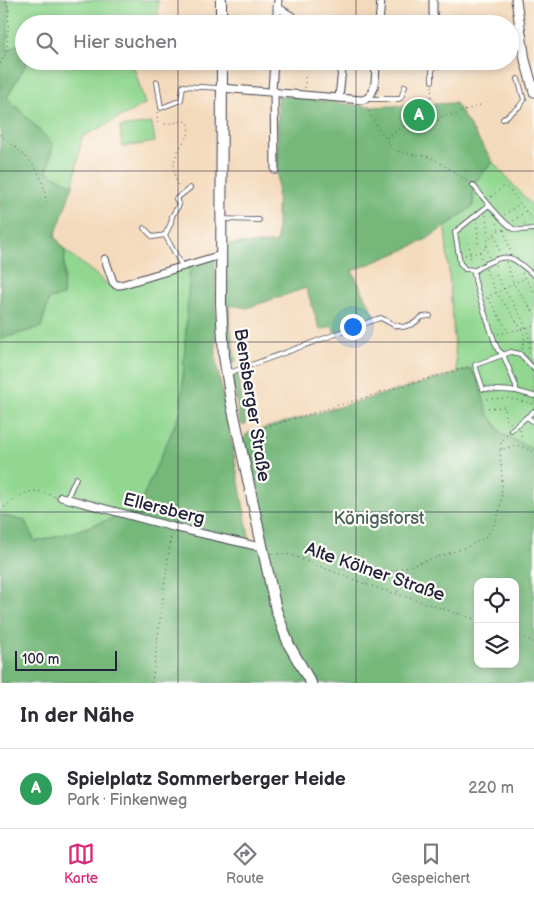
<!DOCTYPE html>
<html lang="de">
<head>
<meta charset="utf-8">
<style>
  :root { --surface:#fff; --page:#f2f2f3; --text:#2b2b33; --muted:#7c7c81; --line:#e1e1e2; --accent:#db2777 }
  body { margin:0; font-family:"Balsamiq Sans",sans-serif; background:var(--page); color:var(--text) }
  .controls { position:absolute; right:15px; bottom:15px; display:grid; overflow:hidden; border-radius:10px; box-shadow:0 2px 8px #0003 }
  .controls button { width:45px; height:45px; display:grid; place-items:center; padding:0; border:0; border-bottom:1px solid var(--line); background:var(--surface); color:var(--text); font:25px sans-serif }
  .scale { position:absolute; left:15px; bottom:12px; width:102px; box-sizing:border-box; padding-left:5px; border:2px solid #22223b; border-top:0; font-size:14px; line-height:18px; white-space:nowrap; color:#22223b; -webkit-text-stroke:4px #fdfcf7; paint-order:stroke }
  .you { position:absolute; left:352px; top:326px; width:18px; height:18px; margin:-12px; border:4px solid #fff; border-radius:50%; background:#1a73e8; box-shadow:0 0 0 8px #1a73e833 }
  .badge { display:grid; place-items:center; width:32px; height:32px; border-radius:50%; background:var(--accent); color:#fff; font-size:16px; font-weight:700 }
  .pin { position:absolute; translate:-50% -50%; border:2px solid #fff; box-shadow:0 1px 5px #0006 }
  .list { margin:0; padding:0; list-style:none }
  h2 { display:flex; justify-content:space-between; align-items:center; height:65px; margin:0; padding:0 20px; font-size:21px }
  h2 small { font-size:16px; font-weight:400; color:var(--muted) }
  .list li { display:grid; grid-template-columns:32px 1fr auto; gap:15px; align-items:center; box-sizing:border-box; height:80px; padding:0 20px; border-top:1px solid var(--line) }
  .list b { display:block; font-size:19px; white-space:nowrap }
  .list p { margin:0; font-size:16px; white-space:nowrap; color:var(--muted) }
  .list em { font-size:16px; font-style:normal; color:var(--muted) }
  .icon { flex:none; width:28px; height:28px; fill:none; stroke:currentColor; stroke-width:2; stroke-linecap:round; stroke-linejoin:round }
  .map { position:relative; flex:none; width:534px; height:683px; overflow:hidden }
  .search { position:absolute; background:var(--surface); box-shadow:0 2px 8px #0003; left:15px; right:15px; top:15px; height:55px; display:flex; align-items:center; gap:12px; box-sizing:border-box; padding:0 18px; border-radius:28px; color:var(--muted); font-size:19px }
  .sheet { height:145px; background:var(--surface) }
  nav { display:flex; justify-content:space-around; align-items:center; box-sizing:border-box; height:70px; border-top:1px solid var(--line); background:var(--surface); font-size:14px; color:var(--muted) }
  nav a { display:grid; justify-items:center; gap:2px }
  nav .on { color:var(--accent) }
  .map>svg:first-child { display:block }
</style>
</head>
<body>
<div class="map">
<svg width="534" height="683" viewBox="0 0 534 683">
  <rect width="100%" height="100%" fill="#fdfcf7"/>
  <filter id="ink" filterUnits="userSpaceOnUse"><feTurbulence type="fractalNoise" baseFrequency=".02" numOctaves="2"/><feDisplacementMap in="SourceGraphic" scale="10" xChannelSelector="R" yChannelSelector="G"/><feConvolveMatrix kernelMatrix="1 2 1 2 8 2 1 2 1" color-interpolation-filters="sRGB"/></filter>
  <filter id="wash" filterUnits="userSpaceOnUse"><feTurbulence type="fractalNoise" baseFrequency=".0096" numOctaves="4" result="noise"/><feDisplacementMap in="SourceGraphic" scale="20" xChannelSelector="R" yChannelSelector="G"/><feGaussianBlur stdDeviation="1.12" result="paint"/><feColorMatrix in="noise" values="0 0 0 0 0 0 0 0 0 0 0 0 0 0 0 0 0 1.4 0 .05"/><feComposite in="paint" operator="in"/></filter>
  <g filter="url(#wash)">
    <rect width="100%" height="100%" fill="#f4dabc"/>
    <g fill="#91d790" stroke="#5a7c66">
      <polygon points="6,0 158,0 157,24 24,24 24,40 7,52 9,8"/>
      <polygon points="28,61 136,61 133,64 145,104 82,137 73,185 47,172 53,145 7,97"/>
      <polygon points="152,123 155,142 122,147 120,127"/>
      <polygon points="493,162 534,208 534,450 502,434 487,412 479,382 471,369 457,373 445,227 473,206 473,184"/>
      <polygon points="65,250 115,290 190,262 181,411 137,510 73,532 35,542 25,521 0,515 0,339 41,327 49,299 63,295"/>
    </g>
    <g fill="#74b87a" stroke="#4b6d5a" fill-rule="evenodd">
      <polygon points="0,0 6,0 9,8 7,51 24,40 24,61 28,61 7,97 53,144 47,172 73,185 55,236 65,250 63,296 49,299 41,327 0,339"/>
      <polygon points="278,95 371,107 455,103 493,162 473,184 473,206 427,239 404,250 352,271 376,317 335,333 332,326 320,330 306,288 247,308 229,305 229,319 236,363 231,363 229,361 226,331 225,244 277,243"/>
      <path d="M215,256l1,104 34,181 14,4 -21,-105 5,-7 223,-64 8,13 8,30 15,22 32,16v233h-534v-168l25,6 10,21 38,-10 64,-22 44,-99 9,-149zM478,582h37v82h-37z"/>
      <polygon points="238,373 246,425 242,425 240,423 232,376"/>
    </g>
  </g>
  <g filter="url(#ink)">
    <g fill="none" stroke-linecap="round" stroke-linejoin="round">
      <g stroke="#423e4e" stroke-width="5.5">
        <g id="service">
          <polyline points="432,81 432,70 439,64"/>
          <polyline points="157,82 161,108 181,100 183,86 220,88"/>
          <polyline points="368,99 399,99 401,98 405,86"/>
          <polyline points="503,119 519,107 524,100 518,79"/>
          <path d="M473,185c9,11 29,38 41,44 6,2 14,0 20,0"/>
          <polyline points="221,219 259,220"/>
          <polyline points="144,228 153,237 165,235"/>
          <polyline points="182,266 165,235 171,223 172,216 179,205 176,199 190,188"/>
          <polyline points="476,270 465,269 460,263 455,232 489,205"/>
          <polyline points="534,369 520,354 511,352 475,365 483,389 516,391 534,396"/>
          <polyline points="229,373 377,319 381,318 394,325 403,327 413,324 422,317 430,316"/>
          <path d="M516,391v-5l-13,-32 -5,-4 -3,-7c-3,-10 -23,-63 -21,-71 2,-4 12,-8 16,-10 23,-11 26,0 44,13"/>
          <polyline points="527,417 534,422"/>
          <polyline points="511,430 534,411"/>
          <polyline points="67,498 76,478"/>
        </g>
      </g>
      <g stroke="#423e4e" stroke-width="9">
        <g id="minor">
          <polyline points="433,0 433,13 435,24"/>
          <polyline points="277,7 304,24"/>
          <polyline points="276,24 278,0"/>
          <polyline points="379,24 381,0"/>
          <polyline points="439,61 439,64"/>
          <path d="M222,88l140,12c16,-3 13,-26 14,-39"/>
          <polyline points="272,91 274,61"/>
          <polyline points="274,91 275,170"/>
          <polyline points="339,97 343,61"/>
          <polyline points="105,259 113,282 116,285 121,285 221,255"/>
          <polyline points="61,497 173,527 256,546 261,545"/>
        </g>
      </g>
      <g stroke="#423e4e" stroke-width="11">
        <polyline id="tertiary" points="516,0 525,60 534,92"/>
      </g>
      <g stroke="#423e4e" stroke-width="12">
        <g id="secondary">
          <polyline points="221,24 221,0"/>
          <polyline points="222,61 221,304 224,356 231,401 276,610 289,645 311,683"/>
        </g>
      </g>
      <g stroke="#423e4e" stroke-width="1" stroke-dasharray="1 4" stroke-linecap="butt">
        <polyline points="0,64 7,52 9,8 6,0"/>
        <polyline points="432,86 430,109 415,114 408,123 412,127 424,127 436,125 439,119 444,115 454,115 480,105"/>
        <polyline points="305,88 306,61"/>
        <path d="M366,107c5,9 21,37 28,42 10,7 24,4 35,8 14,6 27,17 40,25"/>
        <path d="M157,112l1,13 26,-4 5,3 -1,13c-5,2 -3,5 -7,9 -10,15 -8,27 -2,43"/>
        <path d="M0,134c25,24 43,29 46,68"/>
        <polyline points="387,138 408,123"/>
        <polyline points="491,197 504,186 509,189 534,222"/>
        <polyline points="486,215 488,238"/>
        <polyline points="504,215 519,204"/>
        <polyline points="513,221 526,211"/>
        <polyline points="477,222 478,243"/>
        <polyline points="497,223 499,230"/>
        <polyline points="524,224 531,219"/>
        <polyline points="504,230 511,253"/>
        <polyline points="495,235 500,252"/>
        <polyline points="469,242 471,264"/>
        <polyline points="487,246 489,257"/>
        <polyline points="480,252 481,259"/>
        <polyline points="465,255 477,253 486,248 488,239 499,230 507,230"/>
        <polyline points="506,262 514,284 534,313"/>
        <path d="M495,265c0,4 1,9 2,12 12,24 37,48 32,78"/>
        <polyline points="486,269 490,281 497,293 521,328 525,336 522,349"/>
        <polyline points="522,273 534,292"/>
        <polyline points="486,298 525,278"/>
        <polyline points="488,298 508,331"/>
        <polyline points="498,334 534,326"/>
        <polyline points="487,399 507,398 534,404"/>
        <polyline points="488,408 505,407 505,418 511,423"/>
        <polyline points="520,430 522,439"/>
        <polyline points="246,433 470,366"/>
        <polyline points="501,449 501,442 507,435"/>
        <path d="M0,510c22,-13 25,-27 55,-13"/>
        <polyline points="273,553 291,555 365,584 478,620"/>
        <polyline points="395,571 398,594"/>
        <path d="M365,584c10,-11 23,-12 37,-16 17,-5 72,-21 83,-31 22,-19 17,-61 15,-87l17,-5 17,7"/>
        <polyline points="515,634 534,642"/>
        <polyline points="152,683 171,535"/>
      </g>
      <use href="#service" stroke="#fff" stroke-width="4"/>
      <use href="#minor" stroke="#fff" stroke-width="7"/>
      <use href="#tertiary" stroke="#fff" stroke-width="9"/>
      <use href="#secondary" stroke="#fff" stroke-width="10"/>
    </g>
  </g>
  <path fill="none" stroke="#22223b" stroke-width="1" stroke-opacity="0.55" d="M178,0v24M356,0v24M178,61v622M356,61v622M0,171h534M0,342h534M0,512h534"/>
  <g text-anchor="middle" dominant-baseline="central" stroke-width="4.5" stroke-linejoin="round" paint-order="stroke">
    <g font-size="18" fill="#22223b" stroke="#fdfcf7">
      <text transform="translate(252 405) rotate(81)">Bensberger Straße</text>
      <text transform="translate(164 509) rotate(14)">Ellersberg</text>
      <text transform="translate(375 572) rotate(19)">Alte Kölner Straße</text>
    </g>
    <g font-size="18" fill="#496159" stroke="#fdfcf7">
      <text x="379" y="518">Königsforst</text>
    </g>
  </g>
</svg>
<div class="controls">
<button><svg class="icon" aria-label="locate" viewBox="0 0 24 24"><circle cx="12" cy="12" r="6"/><path d="M12 2v4M12 18v4M2 12h4M18 12h4"/></svg></button>
<button><svg class="icon" aria-label="layers" viewBox="0 0 24 24"><path d="M12 4l9 5-9 5-9-5zM3 14l9 5 9-5"/></svg></button>
</div>
<div class="scale">100 m</div>
<div class="you"></div>
<div class="pin badge" style="left:419px;top:115px;background:#2e9e5b">A</div>
<div class="search"><svg class="icon" aria-label="search" viewBox="0 0 24 24"><circle cx="10" cy="10" r="6"/><path d="M15 15l6 6"/></svg>Hier suchen</div>
</div>
<section class="sheet">
<h2>In der Nähe<small></small></h2>
<ul class="list">
<li><span class="badge" style="background:#2e9e5b">A</span><div><b>Spielplatz Sommerberger Heide</b><p>Park · Finkenweg</p></div><em>220 m</em></li>
</ul>
</section>
<nav>
<a class="on"><svg class="icon" aria-label="map" viewBox="0 0 24 24"><path d="M3 6l6-2 6 2 6-2v14l-6 2-6-2-6 2zM9 4v14M15 6v14"/></svg>Karte</a>
<a><svg class="icon" aria-label="directions" viewBox="0 0 24 24"><path d="M12 3l9 9-9 9-9-9zM9 14v-3h6M13 9l2 2-2 2"/></svg>Route</a>
<a><svg class="icon" aria-label="saved" viewBox="0 0 24 24"><path d="M7 4h10v16l-5-4-5 4z"/></svg>Gespeichert</a>
</nav>
</body>
</html>
